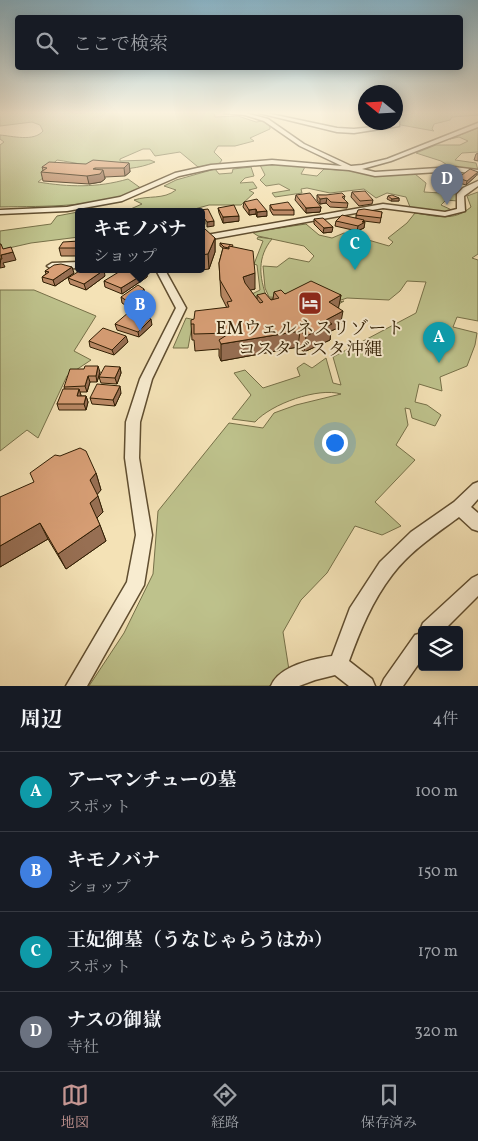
<!DOCTYPE html>
<html lang="ja">
<head>
<meta charset="utf-8">
<style>
  :root { --surface:#171b24; --page:#20242c; --text:#f1f3f6; --muted:#9ea1a6; --line:#363941; --accent:#c59692 }
  body { margin:0; font-family:Vollkorn,"Noto Serif JP",serif; background:var(--page); color:var(--text) }
  .controls { position:absolute; right:15px; bottom:15px; display:grid; overflow:hidden; border-radius:5px; box-shadow:0 2px 12px #0003 }
  .controls button { width:45px; height:45px; display:grid; place-items:center; padding:0; border:0; border-bottom:1px solid var(--line); background:var(--surface); color:var(--text); font:25px sans-serif }
  .compass { position:absolute; left:358px; top:85px; width:45px; height:45px; border-radius:50%; background:var(--surface); box-shadow:0 2px 12px #0003; rotate:288deg }
  .you { position:absolute; left:334px; top:442px; width:18px; height:18px; margin:-12px; border:4px solid #fff; border-radius:50%; background:#1a73e8; box-shadow:0 0 0 8px #1a73e833 }
  .badge { display:grid; place-items:center; width:32px; height:32px; border-radius:50%; background:var(--accent); color:#fff; font-size:16px; font-weight:700 }
  .pin { position:absolute; translate:-50% -41px; filter:drop-shadow(0 1px 2px #0008) }
  .pin::after { content:''; position:absolute; top:26px; width:18px; height:15px; background:inherit; clip-path:polygon(0 0,100% 0,50% 100%) }
  .popup { position:absolute; left:75px; top:208px; width:130px; height:65px; box-sizing:border-box; display:grid; place-content:center; border-radius:5px; background:var(--surface); filter:drop-shadow(0 1px 4px #0005); font-size:16px; white-space:nowrap; color:var(--muted) }
  .popup b { font-size:19px; color:var(--text) }
  .popup::after { content:''; position:absolute; left:50%; top:100%; margin-left:-10px; border:10px solid transparent; border-top-color:var(--surface) }
  .list { margin:0; padding:0; list-style:none }
  h2 { display:flex; justify-content:space-between; align-items:center; height:65px; margin:0; padding:0 20px; font-size:21px }
  h2 small { font-size:16px; font-weight:400; color:var(--muted) }
  .list li { display:grid; grid-template-columns:32px 1fr auto; gap:15px; align-items:center; box-sizing:border-box; height:80px; padding:0 20px; border-top:1px solid var(--line) }
  .list b { display:block; font-size:19px; white-space:nowrap }
  .list p { margin:0; font-size:16px; white-space:nowrap; color:var(--muted) }
  .list em { font-size:16px; font-style:normal; color:var(--muted) }
  .icon { flex:none; width:28px; height:28px; fill:none; stroke:currentColor; stroke-width:2; stroke-linecap:round; stroke-linejoin:round }
  .map { position:relative; flex:none; width:478px; height:686px; overflow:hidden }
  .search { position:absolute; background:var(--surface); box-shadow:0 2px 12px #0003; left:15px; right:15px; top:15px; height:55px; display:flex; align-items:center; gap:12px; box-sizing:border-box; padding:0 18px; border-radius:5px; color:var(--muted); font-size:19px }
  .sheet { height:385px; background:var(--surface) }
  nav { display:flex; justify-content:space-around; align-items:center; box-sizing:border-box; height:70px; border-top:1px solid var(--line); background:var(--surface); font-size:14px; color:var(--muted) }
  nav a { display:grid; justify-items:center; gap:2px }
  nav .on { color:var(--accent) }
  .map>svg:first-child { display:block }
</style>
</head>
<body>
<div class="map">
<svg width="478" height="686" viewBox="0 0 478 686">
  <rect width="100%" height="100%" fill="#f4e2b6"/>
  <filter id="stains"><feTurbulence type="fractalNoise" baseFrequency=".004" numOctaves="4"/><feColorMatrix values="0 0 0 0 .2 0 0 0 0 .09 0 0 0 0 .02 0 0 0 .5 -.17"/></filter>
  <radialGradient id="worn" r=".72"><stop offset=".6" stop-color="#630" stop-opacity="0"/><stop offset="1" stop-color="#630" stop-opacity=".3"/></radialGradient>
  <g fill="#bec28c" stroke="#767048">
    <path d="M0,113h214l1,4 23,-1 18,6 6,-1 8,5v3l-20,9 4,3 -19,5h-17l-4,6 8,8 -3,4 -21,3 -18,-15 -25,4 -5,-7h-7l-23,10v2l30,-1 5,2c-34,14 -63,3 -98,-2l-16,15 3,2 -6,5c31,5 59,6 90,-3l14,10c-44,19 -95,17 -142,18v-62l4,-3 -4,-3v-4c12,1 34,7 43,-4l-3,-6 -8,-3 -32,4z"/>
    <polygon points="417,113 478,113 478,115 452,117 450,120 434,124 432,129 434,131 401,125 396,121 396,116"/>
    <polygon points="478,128 478,152 462,153 455,160 476,163 478,170 452,168 441,161 416,153 436,145 460,145 468,141 459,137 450,139"/>
    <polygon points="278,164 305,167 301,174 317,176 324,169 356,171 376,175 415,174 426,183 424,192 457,194 458,201 446,200 441,205 454,211 447,213 410,207 406,197 387,193 376,198 364,189 330,193 307,188 301,189 302,193 275,197 272,193 290,190 279,184 266,186 260,180 265,175 260,165"/>
    <path d="M251,167l3,9 -9,2 -5,5 13,-1 4,6 -8,2 5,3 -13,12h-32l-25,7h-70l12,-1 16,-7 -8,-4c15,-5 29,0 42,-10l-12,-4 12,-6 39,-11 4,5 13,-1 1,-4z"/>
    <path d="M478,192v62l-6,4 6,2v61l-21,-4 -4,10 24,6 -2,12 -8,21 -27,11 2,14 -23,-7 -4,18 12,3 14,10 -6,11 -23,-8 -2,-9 -5,-1 3,17 -12,20 19,15 -40,42 26,24 -19,9 -27,-9 -28,47 -26,27 -18,32 6,38 -20,16h-180l35,-53 29,-59 5,-63 71,-88 34,5 11,-15 22,-8 45,-11c-23,-7 -70,10 -86,28l-23,-3 19,-24 -17,-22 11,-3 18,18 37,-12 -3,-8 7,-5 8,5 14,-10 7,25 8,2 -8,-28 83,-44 10,-31 -19,-1 -7,10 -11,9 -42,-2 -12,4 -66,-5 -4,-9 -2,-22 14,1 12,-9 20,4 5,-6 -10,-10 -46,-10 -6,-4 54,-8 13,11 13,3 12,-5 45,13 4,-4 -5,-4 19,-15 8,-10c22,3 38,9 56,-6l-4,-11z"/>
    <polygon points="83,211 79,212 79,237 31,243 0,250 0,231 51,224 57,216"/>
    <path d="M258,237l14,2c-15,18 -13,38 -5,59l67,5 10,-2 -10,6 -60,5 -24,-17 10,-5 -3,-25 -3,-1 9,-23 -6,-2z"/>
    <polygon points="0,290 34,290 96,316 74,351 91,360 67,376 38,438 27,430 0,451"/>
    <polygon points="186,318 196,320 192,326 188,348 173,348"/>
  </g>
  <g fill="none" stroke-linecap="round" stroke-linejoin="round">
    <g stroke="#604e30" stroke-width="3">
      <g id="minor">
        <polygon points="224,113 245,113 268,119 304,144 351,166 362,165 387,159 478,123 478,127 391,161 362,169 375,172 454,167 478,170 478,174 454,171 375,176 349,170 272,164 211,169 179,176 122,201 67,211 0,214 0,210 67,207 120,197 175,173 211,165 272,160 342,166 300,146 264,121 245,115"/>
        <polygon points="259,113 266,113 337,128 354,129 393,125 396,120 399,122 399,126 354,133 337,132"/>
        <polygon points="478,181 478,186 464,196 465,211 445,216 383,208 201,241 201,236 383,204 445,212 457,209 457,194 463,188"/>
        <polygon points="79,262 79,268 52,269 47,266 52,263"/>
        <polygon points="156,270 165,270 186,308 152,379 140,422 139,458 152,535 144,585 87,686 66,686 127,582 136,535 125,458 126,422 140,379 176,308"/>
        <path d="M478,482v17l-7,8 7,6v18l-6,-2 -13,-12c-23,17 -49,34 -67,58 -20,26 -32,56 -43,86l23,18 3,7h-26l-14,-11 -20,5 -16,6h-28c8,-20 41,-27 61,-30l18,-48 30,-46 31,-30 43,-30 19,-18z"/>
        <polygon points="478,575 478,596 444,630 422,630 422,659 403,686 381,686 384,679 415,635 422,633 420,630 423,623 472,578"/>
      </g>
    </g>
    <use href="#minor" fill="#f8ecd0" fill-rule="evenodd"/>
  </g>
  <g fill="#ba8965" stroke="#2f1d03">
    <polygon points="478,153 478,161 474,160 476,154"/>
    <polygon points="129,163 130,172 125,176 105,177 105,179 101,182 89,184 43,181 41,172 43,170 42,167"/>
    <polygon points="476,176 466,185 456,182 458,178"/>
    <polygon points="352,192 373,200 372,204 359,206 351,197"/>
    <polygon points="296,195 321,207 320,212 306,213 295,200"/>
    <polygon points="317,195 345,196 344,199 348,203 347,208 330,207 326,203 320,204 317,200"/>
    <polygon points="388,196 399,198 399,201 391,201 387,199"/>
    <polygon points="244,202 267,216 257,217 256,214 249,215 243,207"/>
    <polygon points="270,205 294,210 294,215 273,215 270,210"/>
    <polygon points="218,208 239,221 223,223 219,213"/>
    <polygon points="382,212 380,223 364,221 364,228 357,231 335,226 336,221 356,218 356,215"/>
    <polygon points="314,219 332,232 323,233 314,224"/>
    <polygon points="201,231 215,238 215,252 209,269 201,270"/>
    <polygon points="79,241 79,256 61,256 59,248"/>
    <polygon points="220,243 233,247 255,289 250,290 257,299 257,295 271,300 273,299 274,292 285,294 341,295 338,308 340,327 331,331 330,340 304,352 298,347 221,361 219,356 219,349 195,351 194,340 192,340 191,324 227,308 221,296 219,263 223,248 220,246"/>
    <polygon points="134,270 147,272 147,277 122,294 105,287 104,281"/>
    <polygon points="173,270 200,270 173,271"/>
    <polygon points="45,271 74,273 55,286 43,282 42,277 46,274"/>
    <polygon points="105,276 86,290 70,284 68,278"/>
    <polygon points="145,294 149,297 150,303 137,313 122,303 121,297"/>
    <polygon points="115,324 152,325 139,337 117,330"/>
    <polygon points="89,341 128,342 114,355 90,347"/>
    <polygon points="120,367 121,373 117,384 101,383 99,377"/>
    <polygon points="84,369 100,372 97,382 90,382 87,392 80,392 81,396 86,396 88,402 86,410 59,410 57,404 65,389 64,387"/>
    <polygon points="121,393 115,406 92,404 90,398"/>
    <polygon points="96,473 101,490 97,494 103,512 97,518 106,541 66,569 48,539 0,567"/>
  </g>
  <g fill="#976f53" stroke="#2f1d03">
    <polygon points="129,163 130,172 125,176 124,168"/>
    <polygon points="95,168 96,174 103,170 105,179 101,182 89,184 87,176"/>
    <polygon points="478,172 476,176 466,185 467,181"/>
    <polygon points="327,198 326,203 320,204 320,199"/>
    <polygon points="399,198 399,201 391,201 392,199"/>
    <polygon points="321,207 320,212 306,213 306,208"/>
    <polygon points="256,209 256,214 249,215 249,210"/>
    <polygon points="267,211 267,216 257,217 257,212"/>
    <polygon points="239,216 239,221 223,223 223,217"/>
    <rect x="201" y="219" width="4" height="5"/>
    <polygon points="364,220 363,223 365,222 364,228 357,231 358,226"/>
    <polygon points="214,221 214,226 207,227 207,222"/>
    <polygon points="333,227 332,232 323,233 324,228"/>
    <polygon points="215,238 215,252 209,269 208,254"/>
    <polygon points="13,252 16,260 3,263 5,267 0,268 1,255"/>
    <polygon points="72,267 74,273 55,286 53,280"/>
    <polygon points="104,270 105,276 86,290 84,284"/>
    <polygon points="147,272 147,277 122,294 121,288"/>
    <polygon points="255,273 255,289 243,292 243,277"/>
    <polygon points="144,289 145,294 141,292"/>
    <polygon points="341,295 338,311 329,302"/>
    <polygon points="149,297 150,303 137,313 136,307"/>
    <polygon points="343,311 340,327 331,331 330,340 304,352 306,336 326,320"/>
    <polygon points="151,319 152,325 139,337 138,332"/>
    <polygon points="300,331 298,347 221,361 221,344"/>
    <polygon points="126,336 128,342 114,355 112,350"/>
    <polygon points="98,366 100,372 97,382 96,376"/>
    <polygon points="120,367 121,373 117,384 115,378"/>
    <polygon points="88,376 90,382 87,392 85,386"/>
    <polygon points="120,386 121,393 115,406 113,400"/>
    <polygon points="79,389 81,395 79,402 77,396"/>
    <polygon points="86,396 88,402 86,410 84,404"/>
    <polygon points="96,473 101,490 96,496 90,480"/>
    <polygon points="98,496 103,512 95,520 90,503"/>
    <polygon points="40,523 48,539 0,567 0,546"/>
    <polygon points="100,525 106,541 66,569 58,554"/>
  </g>
  <g fill="#d89f76" stroke="#2f1d03">
    <polygon points="93,160 129,163 124,168 95,168 93,169 103,170 100,174 87,176 41,172 47,168 42,167 49,162 86,164"/>
    <polygon points="470,169 478,172 467,181 458,178"/>
    <polygon points="365,191 373,200 360,201 352,192"/>
    <polygon points="310,193 321,207 306,208 296,195"/>
    <polygon points="342,193 345,196 342,197 348,203 331,202 327,198 320,199 317,195 326,195"/>
    <polygon points="392,195 399,198 392,199 388,196"/>
    <polygon points="257,199 267,211 257,212 256,209 249,210 244,202"/>
    <polygon points="288,202 294,210 273,210 270,205"/>
    <polygon points="234,205 239,216 223,217 218,208"/>
    <polygon points="208,209 214,221 207,222 205,219 201,219 201,212 193,212 192,211"/>
    <polygon points="364,209 382,212 381,218 356,215 358,210"/>
    <polygon points="342,215 364,220 362,222 365,222 358,226 336,221"/>
    <polygon points="323,218 333,227 324,228 314,219"/>
    <polygon points="205,229 215,238 208,254 201,255 201,231"/>
    <polygon points="79,241 79,248 59,248 63,242"/>
    <polygon points="220,243 233,245 232,247 229,246 229,248 224,247"/>
    <polygon points="0,244 1,244 3,249 11,247 13,252 1,255 2,259 0,259"/>
    <polygon points="229,246 253,251 255,273 243,277 245,283 260,303 263,302 257,295 265,293 271,300 279,298 274,292 281,290 285,294 311,281 341,295 329,302 343,311 326,320 332,324 306,336 300,331 221,344 219,340 230,333 194,334 194,324 191,324 191,320 194,319 195,311 229,307 227,302 232,301 220,280 219,263 223,248 229,249"/>
    <polygon points="61,264 72,267 53,280 42,277 49,272 45,271 54,265"/>
    <polygon points="81,270 104,270 84,284 68,278"/>
    <polygon points="122,270 142,270 147,272 121,288 104,281"/>
    <polygon points="138,285 144,289 141,292 149,297 136,307 121,297"/>
    <polygon points="129,312 151,319 138,332 115,324"/>
    <polygon points="103,328 126,336 112,350 89,341"/>
    <polygon points="85,366 98,366 96,376 88,376 85,386 64,387 70,369 84,369"/>
    <polygon points="105,366 120,367 115,378 99,377"/>
    <polygon points="97,384 120,386 113,400 90,398"/>
    <polygon points="63,389 79,389 77,396 86,396 84,404 57,404"/>
    <polygon points="80,448 86,451 96,473 90,480 98,496 90,503 100,525 58,554 40,523 0,546 0,497 34,482 30,473 55,455 60,456"/>
  </g>
  <linearGradient id="sky" x2="0" y2="1"><stop stop-color="#8ab8ce"/><stop offset="0.54" stop-color="#faf2de"/><stop offset="1" stop-color="#faf2de" stop-opacity="0"/></linearGradient>
  <rect width="478" height="209" fill="url(#sky)"/>
  <defs>
    <g id="hotel-square" transform="scale(1.25)"><rect x="-9" y="-9" width="18" height="18" rx="4" fill="#8f2418" stroke="#f8ecd0"/><path d="M-6-4.5h1.5V1H6V5H4.5V3h-9V5H-6ZM-4 0a1.8 1.8 0 1 1 3.6 0ZM.5 0V-2.5h3Q6-2.5 6 0Z" fill="#fff"/></g>
  </defs>
  <g fill-rule="evenodd">
    <use href="#hotel-square" x="310" y="303"/>
  </g>
  <g text-anchor="middle" dominant-baseline="central" stroke-width="4" stroke-linejoin="round" paint-order="stroke">
    <g font-size="18" fill="#2f1d03" stroke="#f8ecd0">
      <text x="310" y="329">EMウェルネスリゾート<tspan x="310" dy="21">コスタビスタ沖縄</tspan></text>
    </g>
  </g>
  <rect width="100%" height="100%" filter="url(#stains)"/>
  <rect width="100%" height="100%" fill="url(#worn)"/>
</svg>
<div class="controls">
<button><svg class="icon" aria-label="layers" viewBox="0 0 24 24"><path d="M12 4l9 5-9 5-9-5zM3 14l9 5 9-5"/></svg></button>
</div>
<svg class="compass" viewBox="-18 -18 36 36"><path d="M0-13l5 13h-10z" fill="#e53935"/><path d="M0 13l5-13h-10z" fill="#9ea1a6"/></svg>
<div class="you"></div>
<div class="pin badge" style="left:439px;top:363px;background:#0f9aa8">A</div>
<div class="pin badge" style="left:140px;top:331px;background:#3f7fe0">B</div>
<div class="popup"><b>キモノバナ</b>ショップ</div>
<div class="pin badge" style="left:355px;top:270px;background:#0f9aa8">C</div>
<div class="pin badge" style="left:447px;top:205px;background:#6b7280">D</div>
<div class="search"><svg class="icon" aria-label="search" viewBox="0 0 24 24"><circle cx="10" cy="10" r="6"/><path d="M15 15l6 6"/></svg>ここで検索</div>
</div>
<section class="sheet">
<h2>周辺<small>4件</small></h2>
<ul class="list">
<li><span class="badge" style="background:#0f9aa8">A</span><div><b>アーマンチューの墓</b><p>スポット</p></div><em>100 m</em></li>
<li><span class="badge" style="background:#3f7fe0">B</span><div><b>キモノバナ</b><p>ショップ</p></div><em>150 m</em></li>
<li><span class="badge" style="background:#0f9aa8">C</span><div><b>王妃御墓（うなじゃらうはか）</b><p>スポット</p></div><em>170 m</em></li>
<li><span class="badge" style="background:#6b7280">D</span><div><b>ナスの御嶽</b><p>寺社</p></div><em>320 m</em></li>
</ul>
</section>
<nav>
<a class="on"><svg class="icon" aria-label="map" viewBox="0 0 24 24"><path d="M3 6l6-2 6 2 6-2v14l-6 2-6-2-6 2zM9 4v14M15 6v14"/></svg>地図</a>
<a><svg class="icon" aria-label="directions" viewBox="0 0 24 24"><path d="M12 3l9 9-9 9-9-9zM9 14v-3h6M13 9l2 2-2 2"/></svg>経路</a>
<a><svg class="icon" aria-label="saved" viewBox="0 0 24 24"><path d="M7 4h10v16l-5-4-5 4z"/></svg>保存済み</a>
</nav>
</body>
</html>
